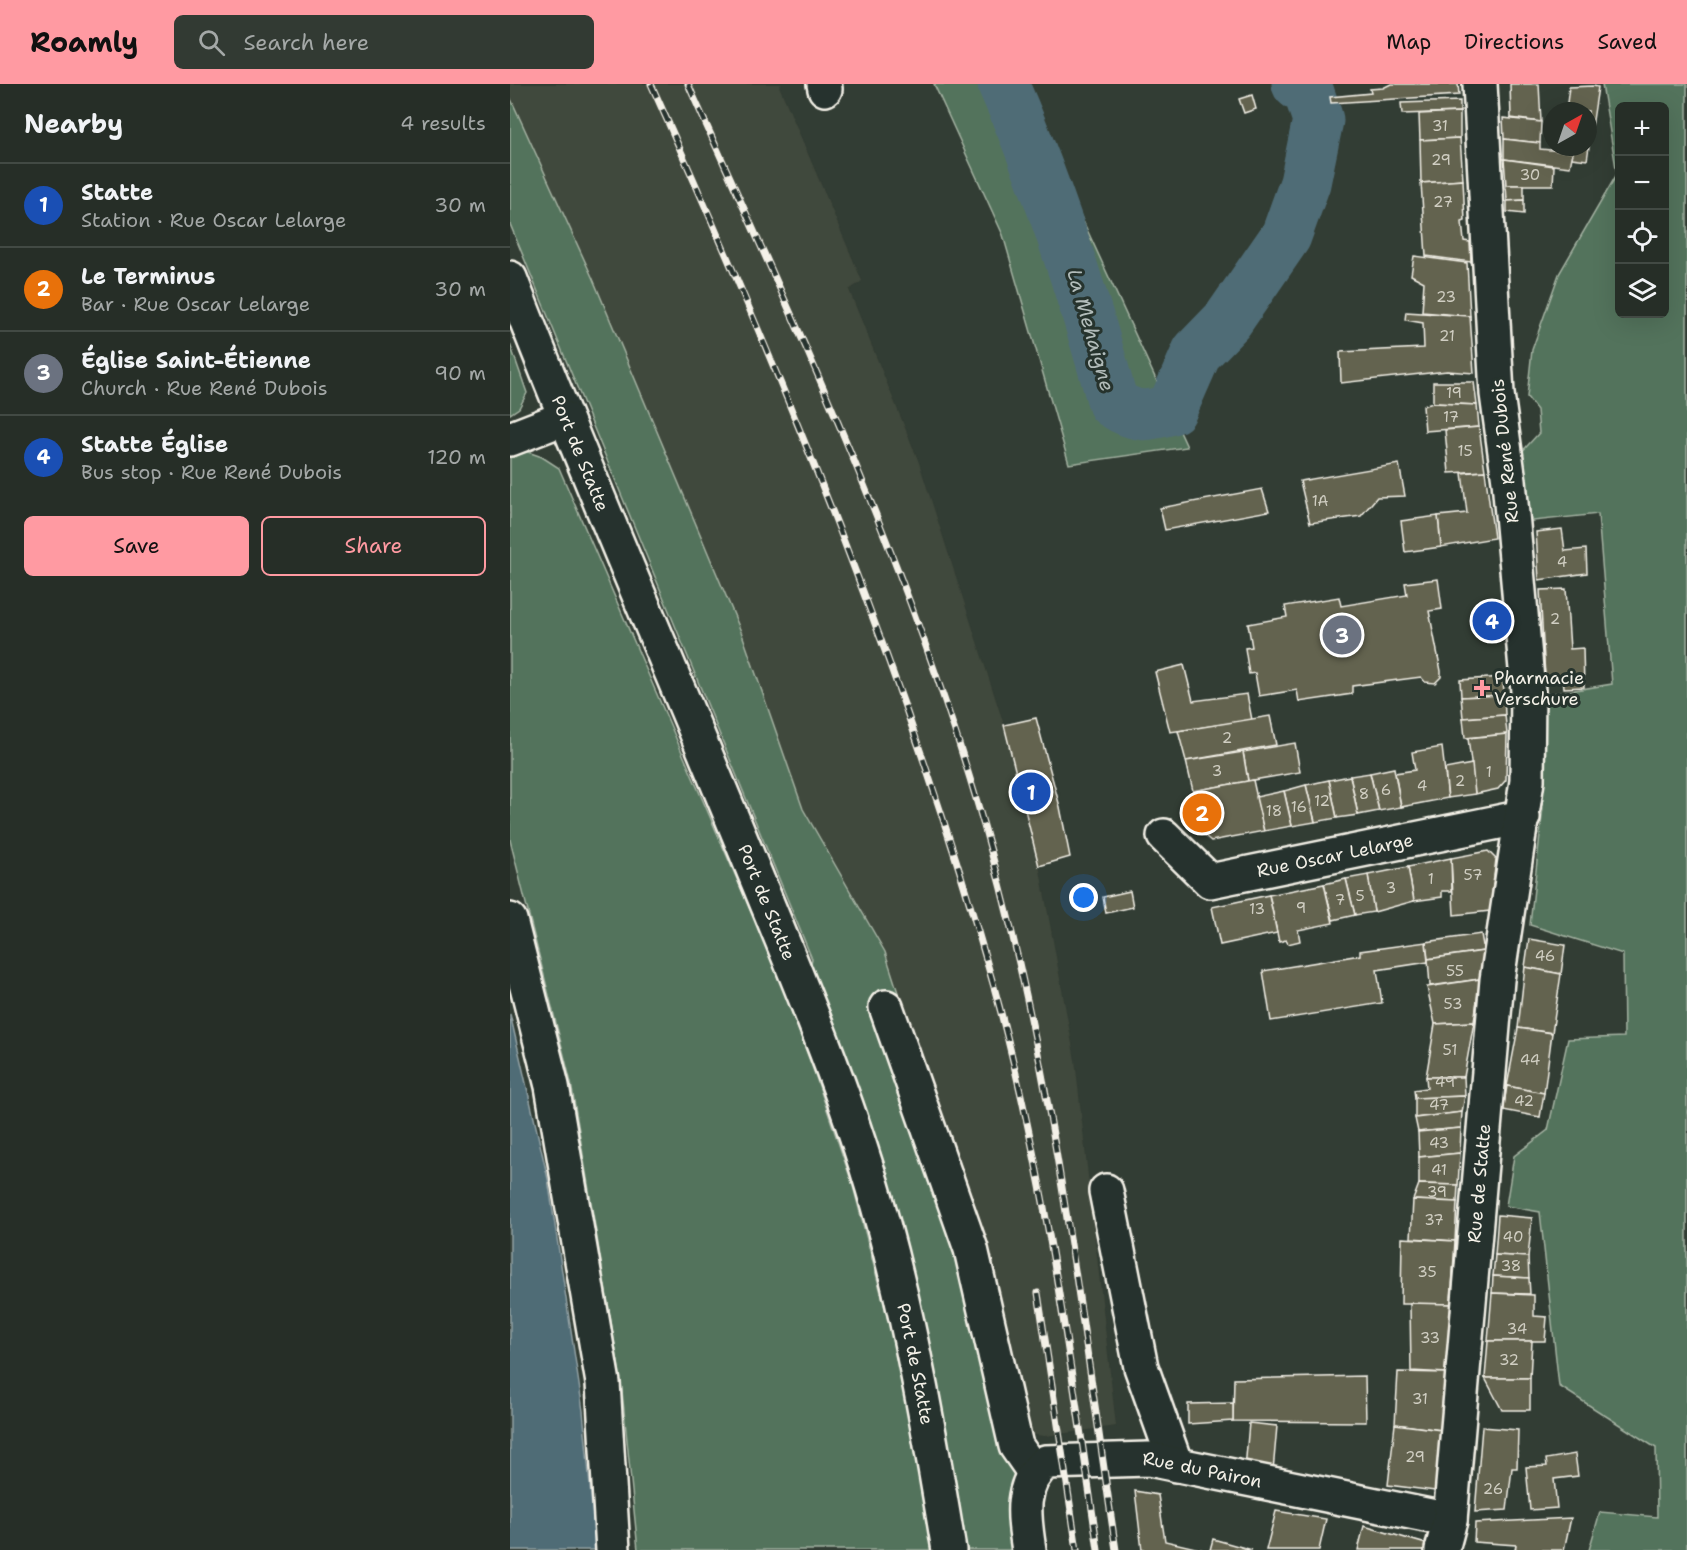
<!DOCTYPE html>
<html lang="en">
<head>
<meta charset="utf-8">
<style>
  :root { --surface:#262e27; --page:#323a33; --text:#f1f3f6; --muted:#a4a8a7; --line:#424a44; --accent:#ff9aa2 }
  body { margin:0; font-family:"Shantell Sans",sans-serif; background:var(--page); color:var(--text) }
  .controls { position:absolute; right:18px; top:18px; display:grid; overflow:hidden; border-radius:9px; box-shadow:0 6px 24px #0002 }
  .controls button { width:54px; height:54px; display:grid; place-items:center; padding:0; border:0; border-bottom:2px solid var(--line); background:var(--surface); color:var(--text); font:30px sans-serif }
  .compass { position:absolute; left:1033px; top:18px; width:54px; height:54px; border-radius:50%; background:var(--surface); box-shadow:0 6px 24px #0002; rotate:40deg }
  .you { position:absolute; left:574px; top:814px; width:21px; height:21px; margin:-15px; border:4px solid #fff; border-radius:50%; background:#1a73e8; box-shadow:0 0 0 9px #1a73e833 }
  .badge { display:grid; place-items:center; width:39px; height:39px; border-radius:50%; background:var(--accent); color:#fff; font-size:20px; font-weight:700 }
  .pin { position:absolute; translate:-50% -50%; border:3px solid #fff; box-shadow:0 2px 6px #0006 }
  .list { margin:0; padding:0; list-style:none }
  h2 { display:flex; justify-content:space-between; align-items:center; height:78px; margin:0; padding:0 24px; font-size:26px }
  h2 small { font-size:20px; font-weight:400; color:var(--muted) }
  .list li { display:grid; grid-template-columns:39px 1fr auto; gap:18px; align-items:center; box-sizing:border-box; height:84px; padding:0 24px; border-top:2px solid var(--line) }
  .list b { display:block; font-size:22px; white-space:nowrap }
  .list p { margin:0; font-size:20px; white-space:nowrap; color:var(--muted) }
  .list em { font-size:20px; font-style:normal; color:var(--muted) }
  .actions { display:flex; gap:12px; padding:18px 24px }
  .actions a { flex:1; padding:14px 0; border:2px solid var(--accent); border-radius:9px; text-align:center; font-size:21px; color:var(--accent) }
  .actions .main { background:var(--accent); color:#111 }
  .icon { flex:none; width:33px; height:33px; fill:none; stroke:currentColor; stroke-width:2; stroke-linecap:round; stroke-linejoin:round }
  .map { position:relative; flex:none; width:1177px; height:1466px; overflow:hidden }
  header { display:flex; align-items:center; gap:36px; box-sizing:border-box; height:84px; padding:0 30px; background:var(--accent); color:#111 }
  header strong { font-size:28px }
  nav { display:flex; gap:33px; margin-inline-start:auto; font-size:21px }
  .search { width:420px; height:54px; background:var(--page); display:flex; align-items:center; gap:15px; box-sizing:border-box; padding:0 21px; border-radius:9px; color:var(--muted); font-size:22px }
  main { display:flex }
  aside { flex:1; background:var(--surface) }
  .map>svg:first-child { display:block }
</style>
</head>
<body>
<header>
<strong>Roamly</strong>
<div class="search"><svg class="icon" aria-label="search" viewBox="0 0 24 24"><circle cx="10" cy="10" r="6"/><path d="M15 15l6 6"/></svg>Search here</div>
<nav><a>Map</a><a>Directions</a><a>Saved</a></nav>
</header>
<main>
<aside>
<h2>Nearby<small>4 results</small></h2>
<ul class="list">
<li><span class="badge" style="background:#1a4fb4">1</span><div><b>Statte</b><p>Station · Rue Oscar Lelarge</p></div><em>30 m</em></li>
<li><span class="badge" style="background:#e8710a">2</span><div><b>Le Terminus</b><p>Bar · Rue Oscar Lelarge</p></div><em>30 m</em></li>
<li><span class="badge" style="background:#6b7280">3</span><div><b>Église Saint-Étienne</b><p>Church · Rue René Dubois</p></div><em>90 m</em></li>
<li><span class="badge" style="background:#1a4fb4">4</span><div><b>Statte Église</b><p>Bus stop · Rue René Dubois</p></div><em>120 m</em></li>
</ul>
<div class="actions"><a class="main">Save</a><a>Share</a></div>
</aside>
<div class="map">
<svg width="1177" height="1466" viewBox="0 0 1177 1466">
  <rect width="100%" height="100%" fill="#323d34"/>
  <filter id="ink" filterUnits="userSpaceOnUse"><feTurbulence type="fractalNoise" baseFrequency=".0167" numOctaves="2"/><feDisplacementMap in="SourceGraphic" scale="12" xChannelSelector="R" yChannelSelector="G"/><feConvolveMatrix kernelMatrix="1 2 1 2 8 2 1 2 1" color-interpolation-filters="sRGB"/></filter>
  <g filter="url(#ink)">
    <polygon fill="#41483c" points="0,0 272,0 269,2 352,197 339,206 408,376 494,641 529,781 565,976 606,1342 535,1352 517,1350 461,1134 375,868 293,725 232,550 0,13"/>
    <g fill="#53735c" stroke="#a4b2a2" stroke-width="1.5" fill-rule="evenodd">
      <polygon points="424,0 510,0 677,363 559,380 493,151"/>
      <path d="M1092,0h85v1466h-98l11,-38 57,5 -1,-69 -97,-62 -19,-174 -34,-6 8,-50 34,-26 20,-91 56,-2 -1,-83 -93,-29 13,-118 -5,-111 74,-12 -14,-170 -74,8 -6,-66 21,-23 -2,-23 -10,-13 5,-47 27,-76 58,-100zM1110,22h44v208h-44z"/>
      <polygon points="0,13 83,195 232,550 293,725 375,868 391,918 506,1362 519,1466 439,1466 418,1342 293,908 302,875 0,140"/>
      <polygon points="0,260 17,309 9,324 0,330"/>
      <polygon points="15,367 32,373 49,384 265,883 306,993 343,1102 387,1270 424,1466 128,1466 111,1297 61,999 0,756 0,373"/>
    </g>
    <polygon fill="#506c76" stroke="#92a1a4" stroke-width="1.5" points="0,930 38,1095 73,1327 86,1466 0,1466"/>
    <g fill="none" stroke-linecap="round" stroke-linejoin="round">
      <path stroke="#506c76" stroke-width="51" d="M493,0c46,103 80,210 110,319 23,15 33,14 59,6l25,-57 31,-32 58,-84 19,-53 13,-63 -9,-27 -12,-9"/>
    </g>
    <g fill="#64634f" stroke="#f4f1e8" stroke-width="1.5">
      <polygon points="881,0 948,0 949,11 821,19 820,13 861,9 860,5 873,4"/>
      <polygon points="1000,0 1029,0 1031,38 1001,34"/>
      <polygon points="1083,2 1088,3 1077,76 1062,74 1063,68 1050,67 1051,63 1078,63 1078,27 1056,27 1059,3"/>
      <polygon points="742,11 746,25 734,29 729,15"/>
      <polygon points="950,17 950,28 892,30 891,19"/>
      <polygon points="950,28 950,54 910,56 909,30"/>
      <polygon points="993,34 1031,38 1030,59 994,55"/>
      <polygon points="950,54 953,96 911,99 910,56"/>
      <polygon points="994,55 1030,59 1030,65 1063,68 1060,83 994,75"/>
      <polygon points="994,75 1044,82 1043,101 996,101"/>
      <polygon points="953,96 955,137 952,138 954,157 960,158 961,178 916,172 911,99"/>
      <polygon points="996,101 1014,101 1014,116 997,117"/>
      <polygon points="1014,116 1014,130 997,128 997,117"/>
      <polygon points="904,172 957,179 960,232 912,228 914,198 901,191"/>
      <polygon points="896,228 960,232 964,289 937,287 831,299 830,268 914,264 913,239 895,236"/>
      <polygon points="923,298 964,298 967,321 923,319"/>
      <polygon points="923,319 967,321 969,343 915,347 913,322"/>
      <polygon points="969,343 975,387 939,389 935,346"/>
      <polygon points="889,380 895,412 867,413 851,432 800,439 790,397"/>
      <polygon points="975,387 984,454 931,463 928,432 957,429 952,389"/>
      <polygon points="752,405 759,427 655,446 650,424"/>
      <polygon points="928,432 931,463 895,468 891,437"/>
      <polygon points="1052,445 1055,467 1076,465 1077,489 1029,496 1026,448"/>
      <polygon points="928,495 932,525 919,527 931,587 931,593 925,599 915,598 911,593 842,602 842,610 789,618 787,606 749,612 745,589 739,590 735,564 742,563 738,540 777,533 775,522 829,513 831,522 897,511 895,499"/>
      <polygon points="1056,505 1060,565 1073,564 1074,603 1054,604 1053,593 1035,593 1030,506"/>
      <polygon points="674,581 683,617 737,610 742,636 660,648 645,588"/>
      <polygon points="993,593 994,611 951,613 950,596"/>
      <polygon points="994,611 995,631 953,634 951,613"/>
      <polygon points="995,631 997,650 955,654 953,634"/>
      <polygon points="760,632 766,661 676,677 668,647"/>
      <polygon points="526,634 550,723 560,773 529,782 494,641"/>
      <polygon points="997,650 996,696 988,705 965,710 958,654"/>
      <polygon points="785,659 790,688 738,697 733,668"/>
      <polygon points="932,663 938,714 891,723 885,689 905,686 902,668"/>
      <polygon points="733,668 738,697 683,707 676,677"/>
      <polygon points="962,680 965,710 938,714 935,685"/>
      <polygon points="884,684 891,723 869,727 860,689"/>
      <polygon points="860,689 869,727 848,731 840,692"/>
      <polygon points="840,692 848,731 827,734 819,696"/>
      <polygon points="743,696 754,747 701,757 694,751 683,707"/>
      <polygon points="819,696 827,734 805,738 796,701"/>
      <polygon points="796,701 805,738 782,742 774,707"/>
      <polygon points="774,707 782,742 754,747 746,713"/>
      <polygon points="978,767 986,775 980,827 944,831 941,774"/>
      <polygon points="941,774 942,807 932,807 932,813 904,817 898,783"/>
      <polygon points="898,783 904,817 864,828 858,791"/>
      <polygon points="858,791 864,828 845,831 836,795"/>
      <polygon points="836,795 845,831 823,836 814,800"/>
      <polygon points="814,800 823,839 788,846 790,857 778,860 776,856 769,858 759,811"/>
      <polygon points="620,807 623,823 596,829 593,813"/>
      <polygon points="759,811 767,849 710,861 702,823"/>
      <polygon points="971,850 974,867 918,875 916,858"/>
      <polygon points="1019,855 1055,861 1051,890 1015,883"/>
      <polygon points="916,858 918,878 867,886 872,919 761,937 753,887 850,871 850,867"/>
      <polygon points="974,867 970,895 920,902 918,875"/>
      <polygon points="1015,883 1051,890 1042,949 1008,944"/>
      <polygon points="970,895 964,938 925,940 917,903"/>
      <polygon points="964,938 954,993 916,993 925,940"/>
      <polygon points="1008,944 1042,949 1034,1009 997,1002"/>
      <polygon points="916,993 954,993 955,1012 905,1014 904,1006 917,1004"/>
      <polygon points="997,1002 1034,1009 1030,1033 993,1026"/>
      <polygon points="955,1012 952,1028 905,1034 905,1014"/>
      <polygon points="952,1028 951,1044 908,1048 905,1034"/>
      <polygon points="951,1044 950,1069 909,1073 908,1048"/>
      <polygon points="950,1069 948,1101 909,1100 909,1073"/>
      <polygon points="909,1100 948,1101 947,1118 903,1116"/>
      <polygon points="903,1116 947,1118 945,1157 901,1154"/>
      <polygon points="988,1131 1022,1134 1018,1173 985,1171"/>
      <polygon points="892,1154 945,1157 941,1220 891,1220"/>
      <polygon points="985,1171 1018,1173 1019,1194 983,1192"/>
      <polygon points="983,1192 1019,1194 1020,1210 982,1209"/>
      <polygon points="982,1209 1024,1211 1024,1232 1037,1233 1035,1257 978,1257"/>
      <polygon points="900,1219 941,1220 937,1289 901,1287"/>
      <polygon points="978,1257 1022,1257 1020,1294 975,1294"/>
      <polygon points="888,1288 937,1289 931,1346 885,1340"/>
      <polygon points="855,1292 856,1338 723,1337 724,1295"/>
      <polygon points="975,1294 1020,1294 1020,1326 992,1326"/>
      <polygon points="723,1319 723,1337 678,1340 678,1320"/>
      <polygon points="739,1339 767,1342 763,1387 735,1385"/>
      <polygon points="885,1340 931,1346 925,1407 878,1401"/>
      <polygon points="972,1343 1008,1346 1007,1384 1002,1384 997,1426 965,1428"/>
      <polygon points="1065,1370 1068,1392 1044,1395 1047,1424 1020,1426 1016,1383 1037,1382 1036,1375"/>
      <polygon points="625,1407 648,1411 655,1457 694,1466 632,1466"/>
      <polygon points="766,1427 816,1435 809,1466 756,1466"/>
      <polygon points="1061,1434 1054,1466 1005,1466 1006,1461 964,1458 965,1439"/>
      <polygon points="854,1442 916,1460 919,1466 848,1466"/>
      <polygon points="703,1455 742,1466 700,1466"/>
    </g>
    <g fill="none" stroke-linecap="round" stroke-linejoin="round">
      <g stroke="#f4f1e8" stroke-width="38">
        <g id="minor">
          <polyline points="314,0 315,5"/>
          <path id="s1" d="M0,194c77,200 164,397 245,596 47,115 96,230 128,350 29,107 48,217 66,326"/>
          <polyline points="0,355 54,334"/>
          <path id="s2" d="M654,752l46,45 313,-64"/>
          <polyline points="0,836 42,1002 93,1299 103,1466"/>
          <polyline points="376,923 461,1165 506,1362 524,1388"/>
          <polyline points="596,1107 631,1283 666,1381"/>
          <path id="s3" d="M519,1466c-5,-32 -11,-66 17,-88l103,-3 301,61"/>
        </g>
      </g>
      <g stroke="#f4f1e8" stroke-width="38">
        <g id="major">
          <path id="s4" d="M932,1466l8,-30 47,-540 30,-199 1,-90 -19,-210 -12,-87 -17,-310"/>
        </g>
      </g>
      <use href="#minor" stroke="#26332d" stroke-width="33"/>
      <use href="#major" stroke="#26332d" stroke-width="33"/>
      <g stroke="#f4f1e8" stroke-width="7">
        <g id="rail">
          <path d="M141,0c132,294 256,593 343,903 51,184 76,375 104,563"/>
          <path d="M178,0c113,252 230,500 303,767 63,229 90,466 125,699"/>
          <polyline points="528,1209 567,1466"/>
        </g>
      </g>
      <use href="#rail" stroke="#26332d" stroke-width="4.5" stroke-dasharray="14" stroke-linecap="butt"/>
    </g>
  </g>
  <path fill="#ff9aa2" stroke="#26332d" stroke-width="2" d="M969 595h6v6h6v6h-6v6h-6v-6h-6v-6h6z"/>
  <g text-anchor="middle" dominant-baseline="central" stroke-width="6" stroke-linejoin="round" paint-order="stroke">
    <g font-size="15" fill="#d0cec2">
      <text x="930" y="42">31</text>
      <text x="931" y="76">29</text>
      <text x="1020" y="91">30</text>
      <text x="933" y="118">27</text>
      <text x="936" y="213">23</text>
      <text x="937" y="252">21</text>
      <text x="944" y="309">19</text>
      <text x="941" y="333">17</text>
      <text x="955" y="367">15</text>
      <text x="810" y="417">1A</text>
      <text x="1052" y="478">4</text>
      <text x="1045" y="535">2</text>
      <text x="717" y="654">2</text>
      <text x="707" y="687">3</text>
      <text x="979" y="688">1</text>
      <text x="950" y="697">2</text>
      <text x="912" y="702">4</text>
      <text x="876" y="706">6</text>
      <text x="854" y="710">8</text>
      <text x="812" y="717">12</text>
      <text x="789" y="723">16</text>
      <text x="764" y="727">18</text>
      <text x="963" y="791">57</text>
      <text x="921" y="795">1</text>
      <text x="881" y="804">3</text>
      <text x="850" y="812">5</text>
      <text x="830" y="816">7</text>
      <text x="791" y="824">9</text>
      <text x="747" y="825">13</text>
      <text x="1035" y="872">46</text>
      <text x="945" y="887">55</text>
      <text x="943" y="920">53</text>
      <text x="940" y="966">51</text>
      <text x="1020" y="976">44</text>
      <text x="935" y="998">49</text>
      <text x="1014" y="1017">42</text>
      <text x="929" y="1021">47</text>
      <text x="929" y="1059">43</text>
      <text x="929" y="1086">41</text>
      <text x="927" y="1108">39</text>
      <text x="924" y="1136">37</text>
      <text x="1003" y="1153">40</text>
      <text x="1001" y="1182">38</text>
      <text x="917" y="1188">35</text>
      <text x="1007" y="1245">34</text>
      <text x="920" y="1254">33</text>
      <text x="999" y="1276">32</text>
      <text x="910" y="1315">31</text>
      <text x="905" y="1373">29</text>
      <text x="983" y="1405">26</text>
    </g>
    <g font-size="18" fill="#f4f1e8" stroke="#26332d">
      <text transform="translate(995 367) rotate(-96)">Rue René Dubois</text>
      <text stroke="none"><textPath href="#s1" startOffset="189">Port de Statte</textPath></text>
      <text stroke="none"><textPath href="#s2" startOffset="192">Rue Oscar Lelarge</textPath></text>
      <text stroke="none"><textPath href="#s1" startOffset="675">Port de Statte</textPath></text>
      <text stroke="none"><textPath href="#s4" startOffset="369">Rue de Statte</textPath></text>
      <text stroke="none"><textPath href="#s1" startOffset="1161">Port de Statte</textPath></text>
      <text stroke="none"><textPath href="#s3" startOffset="252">Rue du Pairon</textPath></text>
    </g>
    <g font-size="18" fill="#f4f1e8" stroke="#26332d" text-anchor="start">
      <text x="984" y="594">Pharmacie<tspan x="984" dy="21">Verschure</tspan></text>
    </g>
    <g font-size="20" font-style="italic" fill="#b2bcba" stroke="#26332d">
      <text transform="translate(581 246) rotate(74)">La Mehaigne</text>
    </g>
  </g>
</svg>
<div class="controls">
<button>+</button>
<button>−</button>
<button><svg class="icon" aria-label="locate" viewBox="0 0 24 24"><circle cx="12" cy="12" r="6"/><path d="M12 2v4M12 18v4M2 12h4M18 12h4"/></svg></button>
<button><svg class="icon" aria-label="layers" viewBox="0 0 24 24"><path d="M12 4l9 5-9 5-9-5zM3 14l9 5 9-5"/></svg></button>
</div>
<svg class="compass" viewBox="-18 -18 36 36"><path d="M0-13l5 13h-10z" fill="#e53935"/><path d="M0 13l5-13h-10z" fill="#a4a8a7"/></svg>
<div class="you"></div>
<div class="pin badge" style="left:521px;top:708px;background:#1a4fb4">1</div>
<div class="pin badge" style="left:692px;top:729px;background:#e8710a">2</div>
<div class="pin badge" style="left:832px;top:551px;background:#6b7280">3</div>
<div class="pin badge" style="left:982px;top:537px;background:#1a4fb4">4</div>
</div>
</main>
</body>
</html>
